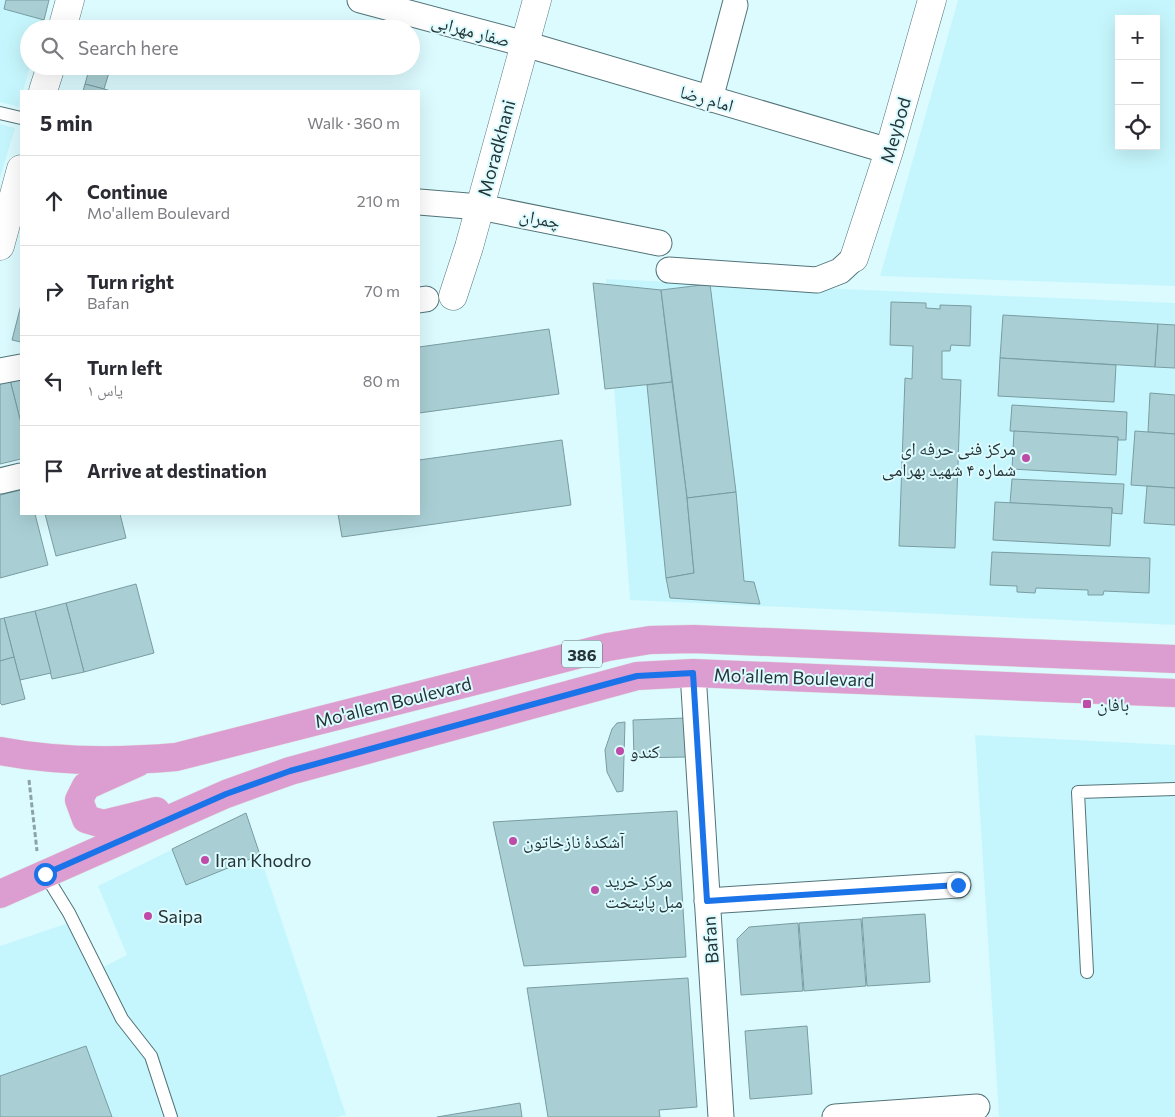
<!DOCTYPE html>
<html lang="en">
<head>
<meta charset="utf-8">
<style>
  :root { --surface:#fff; --page:#f7f7f7; --text:#2b2b33; --muted:#7c7c81; --line:#e1e1e2 }
  body { margin:0; font-family:Commissioner,"Noto Naskh Arabic",sans-serif; background:var(--page); color:var(--text) }
  .controls { position:absolute; right:15px; top:15px; display:grid; overflow:hidden; border-radius:0px; box-shadow:0 5px 20px #0002 }
  .controls button { width:45px; height:45px; display:grid; place-items:center; padding:0; border:0; border-bottom:1px solid var(--line); background:var(--surface); color:var(--text); font:25px sans-serif }
  .stop { position:absolute; width:15px; height:15px; margin:-11px; border:4px solid #1a73e8; border-radius:50%; background:#fff }
  .stop.end { background:#1a73e8; border-color:#fff; box-shadow:0 1px 5px #0008 }
  .list { margin:0; padding:0; list-style:none }
  h2 { display:flex; justify-content:space-between; align-items:center; height:65px; margin:0; padding:0 20px; font-size:21px }
  h2 small { font-size:16px; font-weight:400; color:var(--muted) }
  .list li { display:grid; grid-template-columns:32px 1fr auto; gap:15px; align-items:center; box-sizing:border-box; height:90px; padding:0 20px; border-top:1px solid var(--line) }
  .list b { display:block; font-size:19px; white-space:nowrap }
  .list p { margin:0; font-size:16px; white-space:nowrap; color:var(--muted) }
  .list em { font-size:16px; font-style:normal; color:var(--muted) }
  .icon { flex:none; width:28px; height:28px; fill:none; stroke:currentColor; stroke-width:2; stroke-linecap:round; stroke-linejoin:round }
  .map { position:relative; flex:none; width:1175px; height:1117px; overflow:hidden }
  .search { position:absolute; background:var(--surface); box-shadow:0 5px 20px #0002; left:20px; top:20px; width:400px; height:55px; display:flex; align-items:center; gap:12px; box-sizing:border-box; padding:0 18px; border-radius:28px; color:var(--muted); font-size:19px }
  .panel { position:absolute; background:var(--surface); box-shadow:0 5px 20px #0002; left:20px; top:90px; width:400px; height:425px; border-radius:0px }
  .map>svg:first-child { display:block }
</style>
</head>
<body>
<div class="map">
<svg width="1175" height="1117" viewBox="0 0 1175 1117">
  <rect width="100%" height="100%" fill="#dcfbff"/>
  <g fill="#c6f6fd" fill-rule="evenodd">
    <polygon points="0,0 6,0 4,9 44,20 41,29 29,29 29,66 30,66 23,91 21,91 19,107 0,102"/>
    <path d="M958,0h217v286l-295,-10zM1119,19h37v127h-37z"/>
    <polygon points="0,124 15,128 0,178"/>
    <polygon points="606,279 1175,303 1175,625 630,600"/>
    <polygon points="975,735 1175,745 1175,1117 999,1117"/>
    <polygon points="246,813 346,1115 337,1117 0,1117 0,946 80,919 103,967 127,955 98,886"/>
  </g>
  <g fill="#a9cfd4" stroke="#789ca1">
    <polygon points="6,0 49,0 44,20 4,9"/>
    <polygon points="90,66 111,66 104,89 85,84"/>
    <polygon points="85,84 104,89 111,91 83,91"/>
    <polygon points="593,283 661,290 672,382 605,389"/>
    <polygon points="710,284 736,492 687,498 661,290"/>
    <polygon points="891,302 926,303 926,308 940,309 940,305 971,306 970,346 951,345 950,351 942,351 942,379 961,380 955,548 899,546 905,378 912,379 913,346 890,345"/>
    <polygon points="21,305 21,342 12,340"/>
    <polygon points="1003,315 1158,324 1155,367 1000,358"/>
    <polygon points="1158,324 1175,325 1175,368 1155,367"/>
    <polygon points="549,329 559,394 419,413 419,347"/>
    <polygon points="1000,358 1116,365 1114,402 998,396"/>
    <polygon points="21,377 21,423 10,380"/>
    <polygon points="10,380 21,423 21,459 0,464 0,385 1,382"/>
    <polygon points="672,382 687,498 694,573 666,578 647,385"/>
    <polygon points="1150,393 1175,395 1175,434 1148,432"/>
    <polygon points="1012,405 1127,412 1126,440 1118,440 1118,437 1010,431"/>
    <polygon points="1014,431 1118,437 1116,475 1012,469"/>
    <polygon points="1135,431 1175,434 1175,488 1131,485"/>
    <polygon points="562,440 571,505 342,537 338,514 419,514 419,460"/>
    <polygon points="1012,479 1124,484 1122,514 1112,513 1112,508 1010,503"/>
    <polygon points="1147,486 1175,488 1175,525 1144,523"/>
    <polygon points="21,490 21,514 35,514 48,565 0,578 0,495"/>
    <polygon points="736,492 744,581 754,582 760,604 670,598 666,578 694,573 687,498"/>
    <polygon points="995,502 1112,508 1110,546 993,540"/>
    <polygon points="45,514 120,514 126,538 56,556"/>
    <polygon points="992,552 1150,558 1149,593 1104,591 1103,595 1088,595 1088,590 1036,588 1035,593 1017,592 1017,586 990,585"/>
    <polygon points="136,584 154,653 84,672 66,603"/>
    <polygon points="66,603 84,672 52,679 35,611"/>
    <polygon points="35,611 51,673 20,680 4,618"/>
    <polygon points="4,618 14,657 0,661 0,619"/>
    <polygon points="14,657 25,699 2,705 0,703 0,661"/>
    <polygon points="685,718 686,757 634,758 633,720"/>
    <polygon points="625,722 623,791 617,792 607,772 605,750 612,729 617,723"/>
    <polygon points="677,811 686,957 524,966 493,822"/>
    <polygon points="246,813 260,855 186,885 172,849"/>
    <polygon points="925,914 930,982 867,986 862,918"/>
    <polygon points="861,919 866,986 804,991 799,923"/>
    <polygon points="798,923 803,991 741,995 737,939 749,927"/>
    <polygon points="688,978 697,1107 659,1110 660,1117 548,1117 527,988"/>
    <polygon points="807,1026 812,1094 750,1099 745,1031"/>
    <polygon points="86,1046 112,1117 0,1117 0,1076"/>
    <polygon points="520,1103 522,1117 437,1117"/>
  </g>
  <g fill="none" stroke-linecap="round" stroke-linejoin="round">
    <g stroke="#527479" stroke-width="14">
      <g id="service">
        <polyline points="0,113 21,118"/>
        <polyline points="45,874 69,913 122,1019 151,1056 171,1117"/>
        <polyline points="1087,972 1078,792 1175,789"/>
      </g>
    </g>
    <g stroke="#527479" stroke-width="27">
      <g id="minor">
        <polyline points="360,0 525,44 889,151"/>
        <polyline points="710,99 735,5"/>
        <polyline points="419,202 480,207 659,243"/>
        <polyline points="669,270 817,280 840,271 854,258"/>
        <polyline points="419,300 426,299"/>
        <polyline points="0,371 21,367"/>
        <polyline points="0,481 21,476"/>
        <polyline points="693,673 721,1117"/>
        <polyline points="707,901 958,885"/>
        <polyline points="835,1117 977,1107"/>
      </g>
    </g>
    <g stroke="#527479" stroke-width="29">
      <g id="tertiary">
        <polyline points="854,258 889,151 932,0"/>
        <polyline points="453,296 469,247 537,0"/>
      </g>
    </g>
    <g stroke="#527479" stroke-width="29">
      <g id="secondary">
        <polyline points="62,29 70,0"/>
        <polyline points="43,91 51,66"/>
        <polyline points="0,246 21,169"/>
      </g>
    </g>
    <g stroke="#dcdfdf" stroke-width="29">
      <g id="primary">
        <path d="M0,751c57,11 118,11 176,6l432,-110 42,-7 44,-1 481,20"/>
        <polyline points="137,763 86,786 79,800 86,819 103,824 156,811"/>
        <polyline points="0,894 226,794 290,771 637,676 693,673 1175,693"/>
      </g>
    </g>
    <polyline stroke="#8ba3a7" stroke-width="3" stroke-dasharray="5 2.5" stroke-linecap="butt" points="29,780 37,851"/>
    <use href="#service" stroke="#fff" stroke-width="12"/>
    <use href="#minor" stroke="#fff" stroke-width="25"/>
    <use href="#tertiary" stroke="#fff" stroke-width="28"/>
    <use href="#secondary" stroke="#fff" stroke-width="28"/>
    <use href="#primary" stroke="#dc9dd0" stroke-width="28"/>
  </g>
  <g fill="none" stroke-linecap="round" stroke-linejoin="round">
    <polyline stroke="#1a73e8" stroke-width="6" points="45,874 226,794 290,771 607,684 637,676 693,673 707,901 958,885"/>
  </g>
  <g fill="#bd4ba7" stroke="#dcfbff" stroke-width="2">
    <circle cx="1026" cy="458" r="5"/>
    <rect x="1082" y="699" width="10" height="10" rx="2.5"/>
    <circle cx="620" cy="751" r="5"/>
    <circle cx="513" cy="841" r="5"/>
    <circle cx="205" cy="860" r="5"/>
    <circle cx="595" cy="890" r="5"/>
    <circle cx="148" cy="916" r="5"/>
  </g>
  <g text-anchor="middle" dominant-baseline="central" stroke-width="4" stroke-linejoin="round" paint-order="stroke">
    <rect fill="#dcfbff" stroke="#5c7072" stroke-width="1" x="562" y="640.5" width="40" height="27" rx="4"/>
    <g font-size="16" font-weight="bold" fill="#253436">
      <text x="582" y="654">386</text>
    </g>
    <g font-size="18" fill="#253436" stroke="#dcfbff">
      <text transform="translate(471 30) rotate(15)">صفار مهرابی</text>
      <text transform="translate(707 98) rotate(16)">امام رضا</text>
      <text transform="translate(895 130) rotate(-74)">Meybod</text>
      <text transform="translate(496 148) rotate(-75)">Moradkhani</text>
      <text transform="translate(540 218) rotate(11)">چمران</text>
      <text transform="translate(794 677) rotate(2)">Mo'allem Boulevard</text>
      <text transform="translate(393 702) rotate(-14)">Mo'allem Boulevard</text>
      <text transform="translate(710 940) rotate(-94)">Bafan</text>
    </g>
    <g font-size="18" fill="#253436" stroke="#dcfbff" text-anchor="start">
      <text x="1016" y="448" text-anchor="end">مرکز فنی حرفه ای<tspan x="1016" dy="21">شماره ۴ شهید بهرامی</tspan></text>
      <text x="1097" y="704">بافان</text>
      <text x="630" y="751">کندو</text>
      <text x="523" y="841">آشکدهٔ نازخاتون</text>
      <text x="215" y="860">Iran Khodro</text>
      <text x="605" y="880">مرکز خرید<tspan x="605" dy="21">مبل پایتخت</tspan></text>
      <text x="158" y="916">Saipa</text>
    </g>
  </g>
</svg>
<div class="controls">
<button>+</button>
<button>−</button>
<button><svg class="icon" aria-label="locate" viewBox="0 0 24 24"><circle cx="12" cy="12" r="6"/><path d="M12 2v4M12 18v4M2 12h4M18 12h4"/></svg></button>
</div>
<div class="stop" style="left:45px;top:874px"></div>
<div class="stop end" style="left:958px;top:885px"></div>
<div class="search"><svg class="icon" aria-label="search" viewBox="0 0 24 24"><circle cx="10" cy="10" r="6"/><path d="M15 15l6 6"/></svg>Search here</div>
<section class="panel">
<h2>5 min<small>Walk · 360 m</small></h2>
<ul class="list">
<li><svg class="icon" aria-label="ahead" viewBox="0 0 24 24"><path d="M12 20V5M6 11l6-6 6 6"/></svg><div><b>Continue</b><p>Mo'allem Boulevard</p></div><em>210 m</em></li>
<li><svg class="icon" aria-label="right" viewBox="0 0 24 24"><path d="M7 20v-9h11M14 6l5 5-5 5"/></svg><div><b>Turn right</b><p>Bafan</p></div><em>70 m</em></li>
<li><svg class="icon" aria-label="left" viewBox="0 0 24 24"><path d="M17 20v-9H6M10 6l-5 5 5 5"/></svg><div><b>Turn left</b><p>یاس ۱</p></div><em>80 m</em></li>
<li><svg class="icon" aria-label="arrive" viewBox="0 0 24 24"><path d="M6 21V4h12l-3 4 3 4H6"/></svg><div><b>Arrive at destination</b></div></li>
</ul>
</section>
</div>
</body>
</html>
